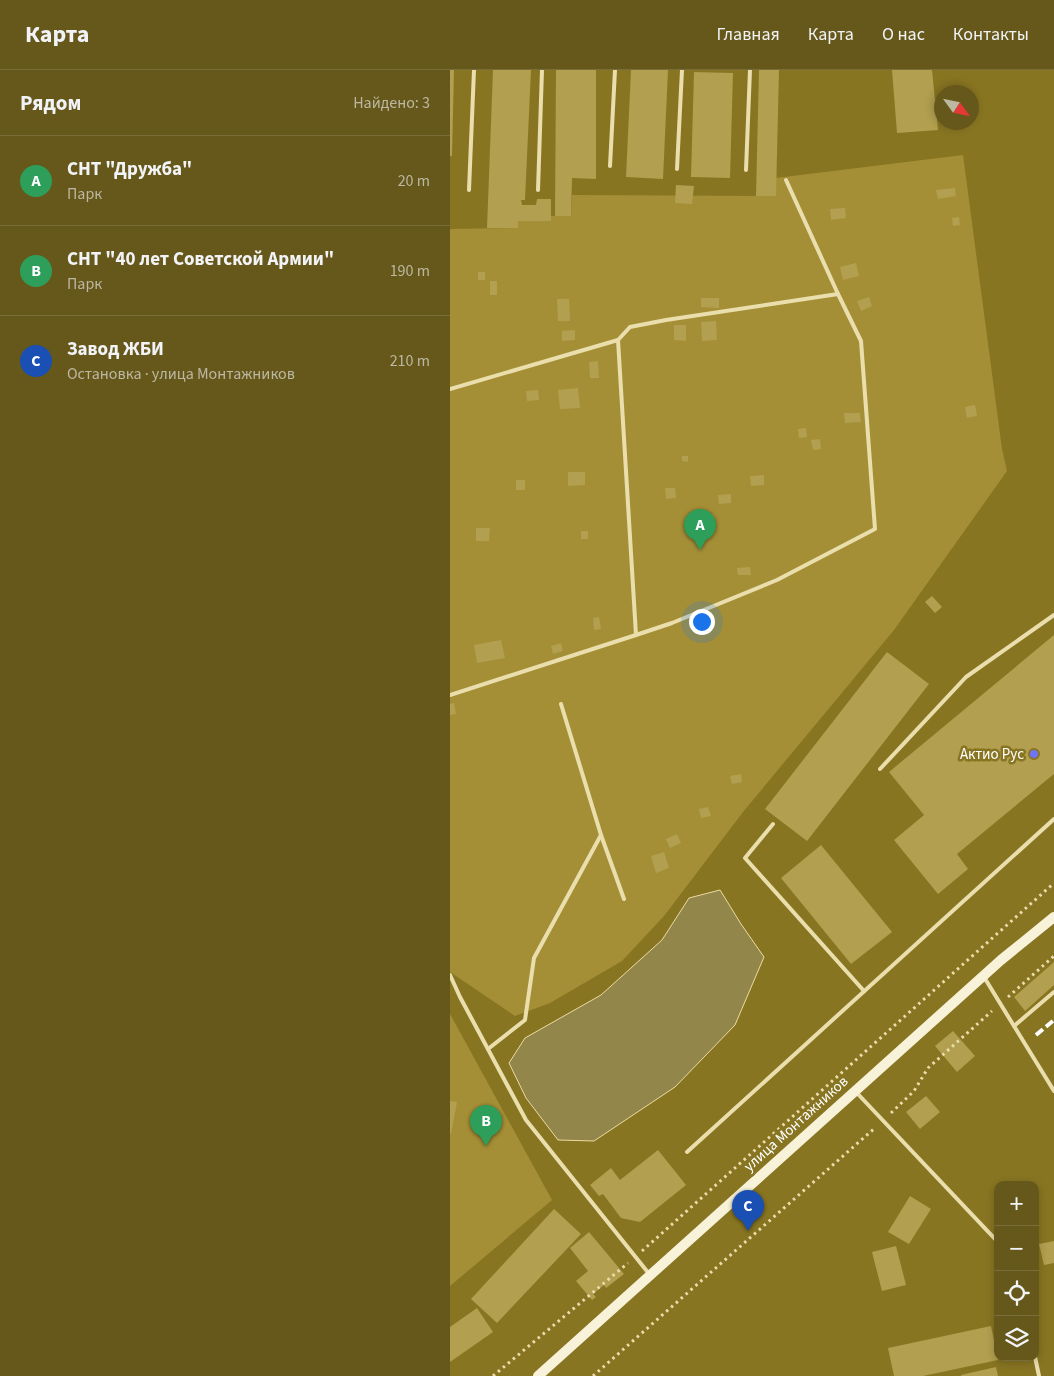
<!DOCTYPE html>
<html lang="ru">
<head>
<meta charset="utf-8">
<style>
  :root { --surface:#66581a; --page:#6e6127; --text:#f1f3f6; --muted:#bcb8a2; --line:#796e39; --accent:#b6b9f6 }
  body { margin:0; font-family:"Source Sans 3",sans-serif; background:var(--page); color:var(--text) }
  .controls { position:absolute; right:15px; bottom:15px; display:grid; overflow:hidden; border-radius:10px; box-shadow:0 2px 8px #0003 }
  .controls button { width:45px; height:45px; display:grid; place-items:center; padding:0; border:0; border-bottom:1px solid var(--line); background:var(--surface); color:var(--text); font:25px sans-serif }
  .compass { position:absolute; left:484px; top:15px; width:45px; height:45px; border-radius:50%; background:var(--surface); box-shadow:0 2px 8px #0003; rotate:123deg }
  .you { position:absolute; left:251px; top:551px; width:18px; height:18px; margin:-12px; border:4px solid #fff; border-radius:50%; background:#1a73e8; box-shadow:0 0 0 8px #1a73e833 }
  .badge { display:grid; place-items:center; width:32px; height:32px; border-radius:50%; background:var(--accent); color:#fff; font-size:16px; font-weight:700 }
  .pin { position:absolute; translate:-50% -41px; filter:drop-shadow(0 1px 2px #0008) }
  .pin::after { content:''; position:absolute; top:26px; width:18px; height:15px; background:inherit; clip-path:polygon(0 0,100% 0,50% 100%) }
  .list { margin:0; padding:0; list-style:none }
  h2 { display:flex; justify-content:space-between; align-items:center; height:65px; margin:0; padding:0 20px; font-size:21px }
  h2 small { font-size:16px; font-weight:400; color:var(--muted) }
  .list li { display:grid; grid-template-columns:32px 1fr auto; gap:15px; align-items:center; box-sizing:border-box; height:90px; padding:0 20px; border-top:1px solid var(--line) }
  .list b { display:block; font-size:19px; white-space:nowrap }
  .list p { margin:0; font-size:16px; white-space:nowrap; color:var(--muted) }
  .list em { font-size:16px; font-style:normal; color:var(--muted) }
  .icon { flex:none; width:28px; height:28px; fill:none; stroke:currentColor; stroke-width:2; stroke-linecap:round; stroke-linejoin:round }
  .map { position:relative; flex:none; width:604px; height:1306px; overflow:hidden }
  header { display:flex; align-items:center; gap:30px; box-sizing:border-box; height:70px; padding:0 25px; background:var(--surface); border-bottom:1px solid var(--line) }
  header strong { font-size:24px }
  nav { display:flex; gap:28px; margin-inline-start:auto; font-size:18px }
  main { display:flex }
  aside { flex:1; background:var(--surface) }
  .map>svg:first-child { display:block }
</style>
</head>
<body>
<header>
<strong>Карта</strong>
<nav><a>Главная</a><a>Карта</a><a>О нас</a><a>Контакты</a></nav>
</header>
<main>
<aside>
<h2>Рядом<small>Найдено: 3</small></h2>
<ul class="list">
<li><span class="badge" style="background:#2e9e5b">A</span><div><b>СНТ &quot;Дружба&quot;</b><p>Парк</p></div><em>20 m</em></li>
<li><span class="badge" style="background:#2e9e5b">B</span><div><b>СНТ &quot;40 лет Советской Армии&quot;</b><p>Парк</p></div><em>190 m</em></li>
<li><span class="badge" style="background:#1a4fb4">C</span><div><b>Завод ЖБИ</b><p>Остановка · улица Монтажников</p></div><em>210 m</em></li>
</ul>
</aside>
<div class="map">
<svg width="604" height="1306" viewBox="0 0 604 1306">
  <rect width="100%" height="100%" fill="#887522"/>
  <g fill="#a58f36">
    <polygon points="513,85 552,379 557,401 444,560 293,742 214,846 172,891 100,933 65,946 0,902 0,159 67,158 68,151 101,151 101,146 121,146 122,125 325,126 326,108"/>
    <polygon points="0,944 102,1130 0,1216"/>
  </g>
  <polygon fill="#93864b" stroke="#ebdba1" points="270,820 291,854 314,887 285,955 225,1017 144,1071 108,1070 76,1028 59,993 75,968 151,925 212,870 239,828"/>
  <g fill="#b29f4f">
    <polygon points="0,0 4,0 2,86 0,86"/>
    <polygon points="43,0 81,0 75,130 71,130 72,135 86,135 87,129 101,129 101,151 68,151 68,158 37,158"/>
    <polygon points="106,0 146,0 146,109 122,108 121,146 105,146"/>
    <polygon points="181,0 218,0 213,109 176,107"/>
    <polygon points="309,0 329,0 326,126 306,126"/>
    <polygon points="442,0 482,0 488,60 447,63"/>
    <polygon points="244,2 283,3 280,108 241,107"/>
    <polygon points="226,115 244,116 242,134 225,133"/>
    <polygon points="505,118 506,126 488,129 486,120"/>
    <polygon points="395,138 396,148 381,150 380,139"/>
    <polygon points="509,147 510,155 503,156 502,148"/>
    <polygon points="406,193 409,206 393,210 390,197"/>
    <rect x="28" y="202" width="7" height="8"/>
    <rect x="40" y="211" width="7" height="14"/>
    <polygon points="419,227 422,236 411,241 407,231"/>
    <polygon points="251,228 269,228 269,238 251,237"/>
    <polygon points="107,229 119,229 120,251 108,251"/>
    <polygon points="266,251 267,270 252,271 251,252"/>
    <polygon points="224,255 236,255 236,271 224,270"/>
    <polygon points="125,260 125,270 112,271 112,261"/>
    <polygon points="148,291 149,308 140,308 139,292"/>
    <polygon points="128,318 130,338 110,339 108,320"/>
    <polygon points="88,320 89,330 77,331 76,321"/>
    <polygon points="525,335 527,346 517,348 515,337"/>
    <polygon points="394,343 410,343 411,352 395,353"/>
    <polygon points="356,358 357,367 349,368 348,359"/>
    <polygon points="370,369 371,379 363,380 361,370"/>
    <polygon points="232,386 238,386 238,392 232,391"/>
    <polygon points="118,402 135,402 135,415 118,416"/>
    <polygon points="314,405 314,415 301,416 300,406"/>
    <rect x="66" y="410" width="9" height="10"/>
    <polygon points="215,418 225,418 226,428 216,429"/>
    <polygon points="281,424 281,433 269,434 268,425"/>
    <polygon points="264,445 265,459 253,460 252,446"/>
    <polygon points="26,458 40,458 39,471 26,471"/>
    <rect x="131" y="461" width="7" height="8"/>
    <polygon points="300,497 301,505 288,505 287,498"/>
    <polygon points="482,526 492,537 485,543 475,532"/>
    <polygon points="149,547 151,559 144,560 143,548"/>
    <polygon points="604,565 604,704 507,784 518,799 488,824 444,770 474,745 439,702"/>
    <polygon points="51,570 55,588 27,593 24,575"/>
    <polygon points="111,573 113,581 103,584 101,576"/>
    <polygon points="437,582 479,614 357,771 315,739"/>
    <polygon points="4,633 6,644 0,645 0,634"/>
    <polygon points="291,704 292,712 282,714 280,706"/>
    <polygon points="258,737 261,746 251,748 249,739"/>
    <polygon points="227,764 231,773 220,778 216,769"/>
    <polygon points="371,775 442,862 401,894 331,808"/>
    <polygon points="214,782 219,798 206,803 201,786"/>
    <polygon points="604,892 604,915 575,941 564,927"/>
    <polygon points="503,961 525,986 507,1002 485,976"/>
    <polygon points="476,1026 490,1042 470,1059 456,1042"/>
    <polygon points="0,1031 7,1032 1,1064 0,1064"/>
    <polygon points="208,1080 236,1115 190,1152 171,1148 153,1124 149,1126 140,1115 161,1098 170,1110"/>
    <polygon points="460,1126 481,1139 459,1174 438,1162"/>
    <polygon points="104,1139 131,1164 47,1253 21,1229"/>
    <polygon points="139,1162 174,1204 156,1218 154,1215 143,1224 146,1227 142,1230 126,1211 138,1201 120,1178"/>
    <polygon points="604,1171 604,1193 594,1195 589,1174"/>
    <polygon points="446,1176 456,1215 432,1221 422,1182"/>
    <polygon points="27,1238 43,1262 0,1292 0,1257"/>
    <polygon points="541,1256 548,1290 473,1306 444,1306 438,1278"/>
    <polygon points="546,1297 548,1306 511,1306 511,1305"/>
  </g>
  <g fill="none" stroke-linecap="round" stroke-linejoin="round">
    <g stroke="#eadead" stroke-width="3" stroke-dasharray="2.5 4" stroke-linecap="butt">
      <polyline points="558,927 604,886"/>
      <polyline points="441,1043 464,1021 478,998 542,941"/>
      <polyline points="192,1181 604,813"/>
      <polyline points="43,1306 178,1193"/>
      <polyline points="143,1306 426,1057"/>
    </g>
    <g stroke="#eadead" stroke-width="4">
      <polyline points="160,96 165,0"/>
      <polyline points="227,99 232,0"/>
      <polyline points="296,100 300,0"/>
      <polyline points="19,120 24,0"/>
      <polyline points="88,120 92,0"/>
      <polyline points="168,270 180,257 216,250 388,224 336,110"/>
      <polyline points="0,319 168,270 186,565 0,625"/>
      <polyline points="186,565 222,553 327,510 425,459 411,271 388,224"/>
      <polyline points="111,634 151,765 174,829"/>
      <polyline points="430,699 516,607 604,545"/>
      <polyline points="323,754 295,788 414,921"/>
      <polyline points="0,905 10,927 76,1050 200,1205"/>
      <polyline points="534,907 564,956 604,922"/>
      <polyline points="564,956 604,1021"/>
      <polyline points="38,979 75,950 84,888 151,765"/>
      <polyline points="406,1022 548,1172"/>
      <polyline points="237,1082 604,749"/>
      <polyline points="585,1287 589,1306"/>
    </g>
    <polyline stroke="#f8f2d8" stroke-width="10" points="88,1306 551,890 604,847"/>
    <polyline stroke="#fff" stroke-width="4" stroke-dasharray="9 4" stroke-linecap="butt" points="586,965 604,950"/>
  </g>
  <circle fill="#6f73f6" stroke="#887522" stroke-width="2" cx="584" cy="684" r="5"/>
  <g text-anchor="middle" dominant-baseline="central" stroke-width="5" stroke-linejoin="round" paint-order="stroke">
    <g font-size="15" fill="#fff" stroke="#887522" text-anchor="end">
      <text x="574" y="684">Актио Рус</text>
    </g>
    <g font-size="15" fill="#fff" stroke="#887522">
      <text transform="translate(346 1054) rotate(-42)">улица Монтажников</text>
    </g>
  </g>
</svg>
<div class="controls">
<button>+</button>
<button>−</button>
<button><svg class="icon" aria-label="locate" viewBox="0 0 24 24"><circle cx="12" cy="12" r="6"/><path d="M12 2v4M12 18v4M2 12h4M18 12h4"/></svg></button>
<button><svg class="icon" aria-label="layers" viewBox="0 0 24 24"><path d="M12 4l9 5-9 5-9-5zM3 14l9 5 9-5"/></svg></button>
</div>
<svg class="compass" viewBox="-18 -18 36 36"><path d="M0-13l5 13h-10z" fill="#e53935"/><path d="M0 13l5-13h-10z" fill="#bcb8a2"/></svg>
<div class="you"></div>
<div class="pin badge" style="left:250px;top:480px;background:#2e9e5b">A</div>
<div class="pin badge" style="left:36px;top:1076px;background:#2e9e5b">B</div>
<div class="pin badge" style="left:298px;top:1161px;background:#1a4fb4">C</div>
</div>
</main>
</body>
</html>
